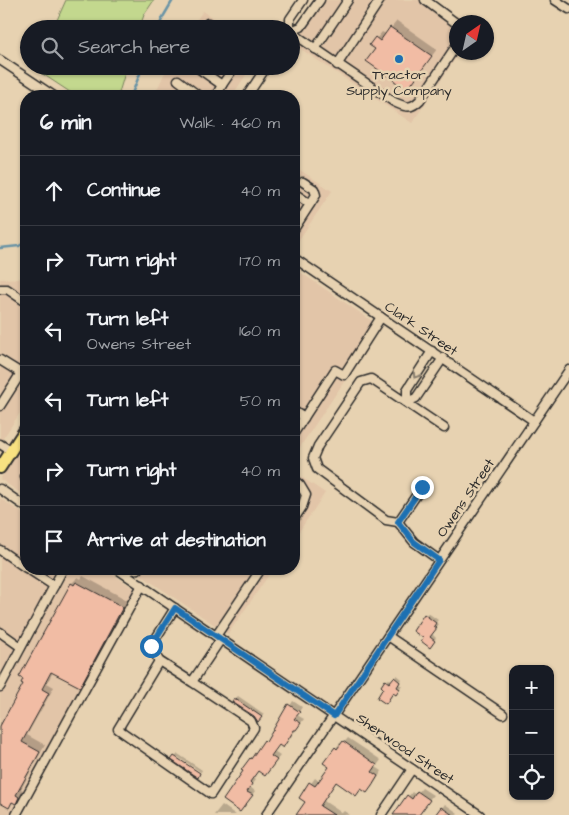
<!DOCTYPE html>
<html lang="en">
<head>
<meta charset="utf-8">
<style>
  :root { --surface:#171b24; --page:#20242c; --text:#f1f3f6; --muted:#9ea1a6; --line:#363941 }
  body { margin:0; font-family:"Architects Daughter",sans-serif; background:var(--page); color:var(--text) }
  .controls { position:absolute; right:15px; bottom:15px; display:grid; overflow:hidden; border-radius:10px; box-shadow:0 1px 4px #0004 }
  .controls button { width:45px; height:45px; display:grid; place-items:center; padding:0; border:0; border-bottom:1px solid var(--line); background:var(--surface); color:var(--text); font:25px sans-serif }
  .compass { position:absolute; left:449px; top:15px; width:45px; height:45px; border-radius:50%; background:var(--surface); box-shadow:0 1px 4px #0004; rotate:34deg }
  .stop { position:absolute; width:15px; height:15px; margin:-11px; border:4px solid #1f6fb2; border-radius:50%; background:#fff }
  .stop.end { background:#1f6fb2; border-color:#fff; box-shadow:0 1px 5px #0008 }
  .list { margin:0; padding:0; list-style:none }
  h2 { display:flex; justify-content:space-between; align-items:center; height:65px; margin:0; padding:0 20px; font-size:21px }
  h2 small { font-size:16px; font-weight:400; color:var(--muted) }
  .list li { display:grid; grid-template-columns:32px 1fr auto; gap:15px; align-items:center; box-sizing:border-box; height:70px; padding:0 20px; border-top:1px solid var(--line) }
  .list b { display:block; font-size:19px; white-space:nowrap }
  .list p { margin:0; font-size:16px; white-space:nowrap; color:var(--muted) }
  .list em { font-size:16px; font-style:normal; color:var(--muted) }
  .icon { flex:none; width:28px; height:28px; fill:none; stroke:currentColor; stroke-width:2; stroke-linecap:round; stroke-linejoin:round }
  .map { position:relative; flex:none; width:569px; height:815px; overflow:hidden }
  .search { position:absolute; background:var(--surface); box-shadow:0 1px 4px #0004; left:20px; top:20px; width:280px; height:55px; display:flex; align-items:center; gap:12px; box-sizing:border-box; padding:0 18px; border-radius:28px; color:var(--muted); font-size:19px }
  .panel { position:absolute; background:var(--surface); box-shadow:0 1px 4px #0004; left:20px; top:90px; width:280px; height:485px; border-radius:20px }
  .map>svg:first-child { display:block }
</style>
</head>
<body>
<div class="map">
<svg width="569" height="815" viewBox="0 0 569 815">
  <rect width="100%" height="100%" fill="#e7d2b1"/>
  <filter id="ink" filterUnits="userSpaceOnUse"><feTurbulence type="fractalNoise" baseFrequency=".02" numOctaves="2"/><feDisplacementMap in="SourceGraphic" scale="10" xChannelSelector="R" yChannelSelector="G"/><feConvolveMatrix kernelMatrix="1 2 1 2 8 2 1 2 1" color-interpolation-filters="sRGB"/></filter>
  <g filter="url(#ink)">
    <g fill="#e2c5a8">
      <polygon points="324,0 432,0 465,22 456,22 456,52 459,53 412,123 293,44"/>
      <polygon points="203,11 231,29 190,29"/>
      <polygon points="168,66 252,66 232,96 154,96"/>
      <polygon points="294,166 332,191 294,247"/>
      <polygon points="294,268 381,327 294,456"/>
      <polygon points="26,278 26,404 0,443 0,279"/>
      <polygon points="26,442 26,497 0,479"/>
      <polygon points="294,472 325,493 294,539"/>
      <polygon points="0,498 26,516 26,569 105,569 142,594 22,815 0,815"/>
      <polygon points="132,569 273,569 228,634"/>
    </g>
    <g fill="#c3d88e" stroke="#77825c">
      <polygon points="66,0 154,0 144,15 139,29 53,29"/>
      <polygon points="36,66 127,66 118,96 76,96 35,69"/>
    </g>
    <g fill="#0003">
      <polygon points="397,21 437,49 407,89 377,49 371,45 382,32 386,34"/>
      <polygon points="179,87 192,96 170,96"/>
      <polygon points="83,576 129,601 85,680 79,686 53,672 47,683 54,687 27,735 45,745 21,789 25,791 22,796 8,806 0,801 0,722 3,723 25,683 24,678 21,676 72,583 78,577 81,579"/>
      <polygon points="428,613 438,620 436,622 439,624 432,634 436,638 432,643 425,638 425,615"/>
      <polygon points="397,675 402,679 399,684 402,686 399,690 385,688 386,681 389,679 393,681"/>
      <polygon points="238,696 264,714 261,718 255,715 235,699"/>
      <polygon points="293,701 302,707 297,715 304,719 287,742 283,746 279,744 274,752 280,756 276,761 258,770 253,778 255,780 250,787 255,791 244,806 245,771 251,759 270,738"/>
      <polygon points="348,738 381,760 376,767 382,771 372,787 367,791 362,788 337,781 324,801 342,813 344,811 350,815 298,815 306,801 301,797 315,778 320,782 331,766 336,748 340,743 342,745"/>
      <polygon points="178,754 202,770 201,772 178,757 173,759"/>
      <polygon points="422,788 433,795 416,815 394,815 412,792 416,795"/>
      <polygon points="445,804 458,813 456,815 437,815"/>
      <polygon points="222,805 236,815 214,815"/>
    </g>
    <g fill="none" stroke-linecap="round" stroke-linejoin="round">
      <g stroke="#6b94a6" stroke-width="2.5">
        <polyline points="158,29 163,17 173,0"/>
        <polyline points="131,96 143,66"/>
        <polyline points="0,248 19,246 26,242"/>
      </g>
    </g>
    <g fill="#f1bca4" stroke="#2b2b2b">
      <polygon points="390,27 432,56 407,90 366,61 375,49 369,45 375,37 380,41"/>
      <polygon points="76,582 123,607 80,687 51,672 42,689 49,693 22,742 40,752 16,795 19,797 16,804 12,802 9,808 0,803 0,726 23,684 21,683 23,679 19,677 71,583 74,585"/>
      <polygon points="424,614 436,623 434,626 437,628 430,637 435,641 430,648 421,641 423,638 413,631"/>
      <polygon points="394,677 400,682 397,687 400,689 396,695 393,693 386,704 377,698 383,688 381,686 385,680 389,683"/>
      <polygon points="234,698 262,717 258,722 254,716 232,702"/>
      <polygon points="288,704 300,712 294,719 301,723 296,730 294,730 283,748 279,745 271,756 277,760 265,776 258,771 250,782 252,784 247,792 253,795 240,812 223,800 243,771 241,770 250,758 251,759 264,740 266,742"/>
      <polygon points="343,741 377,765 372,772 378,776 372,786 367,793 361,789 356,796 336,782 320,806 334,815 296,815 305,802 299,798 309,782 315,786 321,778 329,767 323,763 335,747 337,749"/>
      <polygon points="174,756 200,773 198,778 171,760"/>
      <polygon points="417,791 430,800 419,815 393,815 407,795 412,799"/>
      <polygon points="441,807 453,815 435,815"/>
    </g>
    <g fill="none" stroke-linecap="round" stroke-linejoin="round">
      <polyline stroke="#c1b196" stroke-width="8" stroke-dasharray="8 4" stroke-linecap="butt" points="294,176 303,182"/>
      <g stroke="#2b2b2b" stroke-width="11">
        <g id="minor">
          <polyline points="425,0 456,23"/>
          <polyline points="555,0 569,9"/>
          <polyline points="204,29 208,23"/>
          <polyline points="290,29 290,19 303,0"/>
          <polyline points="291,31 301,27 320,0"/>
          <path d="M291,32l103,70c12,5 16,8 26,-2l36,-54"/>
          <polyline points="315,49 348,0"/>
          <polyline points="0,60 54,96"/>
          <polyline points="337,65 380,0"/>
          <polyline points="195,66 222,85 235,66"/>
          <polyline points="178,80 199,96"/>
          <polyline points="217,94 222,85"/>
          <polyline points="247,96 267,66"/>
          <polyline points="294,193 310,204"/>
          <polyline points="294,229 316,195 314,189 303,182"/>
          <polyline points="294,258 534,421"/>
          <polyline points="0,289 7,289 26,302"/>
          <polyline points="0,360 21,373"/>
          <polyline points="407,402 407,390 432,351"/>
          <polyline points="407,402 416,398 443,358"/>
          <polyline points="0,406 26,365"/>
          <polyline points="294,411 304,418"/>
          <polyline points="294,433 335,370 344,375 381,317"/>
          <polyline points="0,444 11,451"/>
          <polyline points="26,471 25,477 26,480"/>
          <polyline points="294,480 300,485 306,495 302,507 294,519"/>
          <polyline points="422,487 398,522 414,542 439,560"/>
          <polyline points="0,489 26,507"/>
          <polyline points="398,522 386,520 317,469 313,458 318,446 361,382 371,379 444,428"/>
          <polyline points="0,550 26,568"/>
          <polyline points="28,569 54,586"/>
          <polyline points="117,569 480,815"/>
          <polyline points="131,570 138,569"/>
          <polyline points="0,632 21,647"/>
          <polyline points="216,636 261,569"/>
          <polyline points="388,636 503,714"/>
          <polyline points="159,661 151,646 175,608"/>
          <polyline points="192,682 251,721 254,728 211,794 118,729 159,661 192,682 221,639"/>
          <polyline points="0,687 63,569"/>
          <polyline points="16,815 142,585"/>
          <polyline points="266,815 569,370"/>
          <polyline points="381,815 412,769"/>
        </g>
      </g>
      <g stroke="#2b2b2b" stroke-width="14">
        <polyline id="major" points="0,468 26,428"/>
      </g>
      <use href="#minor" stroke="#e7d2b1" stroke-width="8"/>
      <use href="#major" stroke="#f8e281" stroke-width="10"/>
    </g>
    <defs><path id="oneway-chevron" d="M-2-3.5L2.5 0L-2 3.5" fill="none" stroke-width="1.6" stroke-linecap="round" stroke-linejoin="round" transform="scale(1.25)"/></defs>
    <use stroke="#897e6e" href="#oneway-chevron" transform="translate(416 375) rotate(123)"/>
  </g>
  <g fill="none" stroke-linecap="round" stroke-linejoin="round" filter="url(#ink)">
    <polyline stroke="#1f6fb2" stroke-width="6" points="151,646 175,608 334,716 439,560 414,542 398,522 422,487"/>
  </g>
  <circle fill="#1f6fb2" stroke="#e7d2b1" stroke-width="2" cx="399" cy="59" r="5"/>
  <g text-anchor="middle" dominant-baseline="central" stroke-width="5" stroke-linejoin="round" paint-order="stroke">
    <g font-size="14" fill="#2b2b2b" stroke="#e7d2b1">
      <text x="399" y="75">Tractor<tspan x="399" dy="16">Supply Company</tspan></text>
    </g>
    <g font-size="14" fill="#2b2b2b" stroke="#e7d2b1">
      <text transform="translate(421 329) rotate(34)">Clark Street</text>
      <text transform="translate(466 498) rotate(-56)">Owens Street</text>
      <text transform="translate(405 749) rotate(34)">Sherwood Street</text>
    </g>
  </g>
</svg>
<div class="controls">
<button>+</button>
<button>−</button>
<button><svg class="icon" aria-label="locate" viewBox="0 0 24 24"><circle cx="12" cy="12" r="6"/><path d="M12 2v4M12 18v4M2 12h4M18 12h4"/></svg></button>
</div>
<svg class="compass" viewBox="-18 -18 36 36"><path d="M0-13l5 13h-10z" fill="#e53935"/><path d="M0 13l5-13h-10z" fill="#9ea1a6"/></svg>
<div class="stop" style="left:151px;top:646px"></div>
<div class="stop end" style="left:422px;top:487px"></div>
<div class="search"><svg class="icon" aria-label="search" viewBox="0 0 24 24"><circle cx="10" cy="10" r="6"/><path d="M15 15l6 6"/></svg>Search here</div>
<section class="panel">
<h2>6 min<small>Walk · 460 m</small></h2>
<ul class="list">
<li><svg class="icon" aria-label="ahead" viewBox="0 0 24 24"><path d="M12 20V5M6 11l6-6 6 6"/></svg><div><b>Continue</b></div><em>40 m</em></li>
<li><svg class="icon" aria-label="right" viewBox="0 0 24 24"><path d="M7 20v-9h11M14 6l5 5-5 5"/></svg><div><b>Turn right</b></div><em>170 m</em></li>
<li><svg class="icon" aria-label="left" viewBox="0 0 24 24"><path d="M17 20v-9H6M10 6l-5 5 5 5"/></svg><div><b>Turn left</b><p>Owens Street</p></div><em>160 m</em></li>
<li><svg class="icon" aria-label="left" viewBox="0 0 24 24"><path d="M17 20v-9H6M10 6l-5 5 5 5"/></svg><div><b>Turn left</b></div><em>50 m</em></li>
<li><svg class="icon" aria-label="right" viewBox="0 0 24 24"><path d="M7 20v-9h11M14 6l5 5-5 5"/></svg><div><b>Turn right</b></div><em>40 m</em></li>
<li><svg class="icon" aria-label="arrive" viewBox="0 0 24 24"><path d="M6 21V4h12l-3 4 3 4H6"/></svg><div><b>Arrive at destination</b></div></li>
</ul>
</section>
</div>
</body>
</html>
